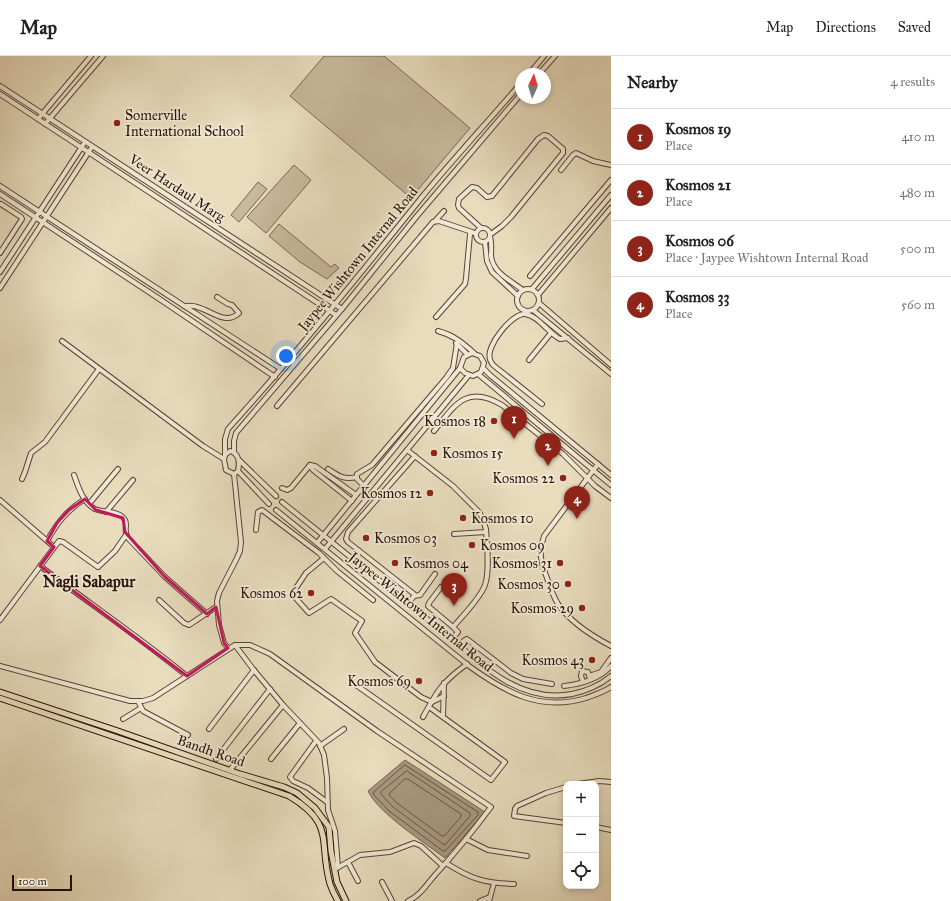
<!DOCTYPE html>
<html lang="en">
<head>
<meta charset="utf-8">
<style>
  :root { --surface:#fff; --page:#f2f2f2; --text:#222; --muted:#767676; --line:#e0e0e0; --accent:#8f2418 }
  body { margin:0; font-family:"IM FELL Great Primer",serif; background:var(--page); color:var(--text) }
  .controls { position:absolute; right:12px; bottom:12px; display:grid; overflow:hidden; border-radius:8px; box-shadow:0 2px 6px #0003 }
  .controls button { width:36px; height:36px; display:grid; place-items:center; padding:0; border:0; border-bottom:1px solid var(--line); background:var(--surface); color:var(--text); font:20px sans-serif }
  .compass { position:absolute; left:515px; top:12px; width:36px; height:36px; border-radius:50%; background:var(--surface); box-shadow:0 2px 6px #0003; rotate:4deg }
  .scale { position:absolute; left:12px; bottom:10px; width:60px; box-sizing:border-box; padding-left:4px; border:2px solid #291107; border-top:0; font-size:11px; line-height:14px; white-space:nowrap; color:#291107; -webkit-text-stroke:3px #f0e8d4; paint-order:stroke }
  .you { position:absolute; left:286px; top:300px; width:14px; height:14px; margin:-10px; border:3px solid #fff; border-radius:50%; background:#1a73e8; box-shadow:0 0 0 6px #1a73e833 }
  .badge { display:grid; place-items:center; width:26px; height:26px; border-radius:50%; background:var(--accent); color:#fff; font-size:13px; font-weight:700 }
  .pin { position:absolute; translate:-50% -33px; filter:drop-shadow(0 1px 2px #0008) }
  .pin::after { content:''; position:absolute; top:21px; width:14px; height:12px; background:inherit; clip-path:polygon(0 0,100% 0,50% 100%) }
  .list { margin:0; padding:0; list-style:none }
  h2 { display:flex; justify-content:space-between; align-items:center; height:52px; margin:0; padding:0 16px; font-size:17px }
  h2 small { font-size:13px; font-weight:400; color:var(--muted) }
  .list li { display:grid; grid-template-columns:26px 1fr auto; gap:12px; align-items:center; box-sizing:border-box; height:56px; padding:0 16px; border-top:1px solid var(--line) }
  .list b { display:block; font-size:15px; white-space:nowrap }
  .list p { margin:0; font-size:13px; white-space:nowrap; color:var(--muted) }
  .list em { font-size:13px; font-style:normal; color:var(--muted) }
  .icon { flex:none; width:22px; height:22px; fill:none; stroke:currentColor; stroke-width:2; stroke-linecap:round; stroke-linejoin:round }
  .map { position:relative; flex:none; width:611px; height:845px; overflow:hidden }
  header { display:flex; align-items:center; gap:24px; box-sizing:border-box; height:56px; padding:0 20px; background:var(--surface); border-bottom:1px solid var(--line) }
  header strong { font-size:19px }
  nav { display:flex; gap:22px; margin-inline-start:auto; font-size:14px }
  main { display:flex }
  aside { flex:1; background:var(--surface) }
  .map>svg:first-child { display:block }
</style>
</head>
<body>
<header>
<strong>Map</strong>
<nav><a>Map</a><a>Directions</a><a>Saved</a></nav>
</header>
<main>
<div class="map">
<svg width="611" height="845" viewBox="0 0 611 845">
  <rect width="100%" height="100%" fill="#e8dcbd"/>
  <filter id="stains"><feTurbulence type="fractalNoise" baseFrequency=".005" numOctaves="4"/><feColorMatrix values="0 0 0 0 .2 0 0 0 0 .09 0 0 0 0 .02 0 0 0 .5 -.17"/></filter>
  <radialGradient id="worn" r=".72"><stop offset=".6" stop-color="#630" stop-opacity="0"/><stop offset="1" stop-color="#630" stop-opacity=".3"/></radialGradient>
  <g fill="#c8b99e" stroke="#786552">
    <polygon points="324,0 384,0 470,72 411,142 290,40"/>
    <polygon points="294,109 311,124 266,177 247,161"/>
    <polygon points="258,126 267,133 239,166 231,159"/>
    <polygon points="279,168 331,211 335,208 339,212 327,223 300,206 269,180"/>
  </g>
  <path fill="#a7977f" stroke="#75614f" d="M405,704l80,52 -40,46c-20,-15 -67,-45 -77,-67z"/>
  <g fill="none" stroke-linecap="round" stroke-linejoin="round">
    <g stroke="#685443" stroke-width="1">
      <polygon points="405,709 478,756 478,759 445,795 443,795 389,755 373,738 374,736"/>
      <polygon points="407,715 470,757 470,760 445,789 443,788 393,751 381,738 381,736"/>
      <polygon points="405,723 408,723 461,758 461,761 444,780 442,780 397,747 389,739 390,737"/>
    </g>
    <polyline stroke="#c2b399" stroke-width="4" stroke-dasharray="4 2" stroke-linecap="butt" points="276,440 282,446"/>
    <g stroke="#594434" stroke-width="6">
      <g id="minor">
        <polyline points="529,18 544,0"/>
        <polyline points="539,18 555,0"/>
        <polyline points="0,30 342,253"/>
        <polyline points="0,38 336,259"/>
        <polyline points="38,63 91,0"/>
        <polyline points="45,68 103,0"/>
        <polyline points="561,114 573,99 576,97 593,105 611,109"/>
        <polyline points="0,130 281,313"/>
        <polyline points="0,138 158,242 275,321"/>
        <polyline points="435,165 444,155"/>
        <circle cx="483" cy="179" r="7"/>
        <polyline points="481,172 459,152 458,149 459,143 472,131 477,132 487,141 492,140 538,83 544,79 548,80 563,93 563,97 511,161 502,170 491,178"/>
        <path d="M490,181c2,6 1,13 1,19 2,17 20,25 32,34"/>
        <polyline points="485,186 487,205 492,216 518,240"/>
        <polyline points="0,197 22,163 21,161 1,148"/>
        <polyline points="0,216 85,86"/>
        <polyline points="530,220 611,124"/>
        <polyline points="0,232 92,91"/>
        <circle cx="528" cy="244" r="11"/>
        <polyline points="532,233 611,139"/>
        <polyline points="538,239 611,152"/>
        <polyline points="539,247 611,309"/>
        <path d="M184,250c4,0 9,-1 13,1 14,3 28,19 42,6l-7,-8 -4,-1 -11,-7"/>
        <polyline points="533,254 611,318"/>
        <polyline points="436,261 465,228 466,222 470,178 472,176 476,178"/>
        <path d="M438,275c15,4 24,11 36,22"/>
        <polyline points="62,285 203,390 224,403"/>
        <polyline points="456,287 467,298"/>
        <polygon points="472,297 480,300 484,307 481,316 473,320 465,317 460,312 464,301"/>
        <polyline points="529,304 551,277"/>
        <polyline points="483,312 490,319 611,419"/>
        <polyline points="478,318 611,429"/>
        <path d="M542,348l-49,-39c-1,-2 -3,-4 -3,-6 -5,-12 22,-46 35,-45 14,2 23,19 35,25l8,-1"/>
        <polyline points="277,350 433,166 439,165 472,176"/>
        <path d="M434,375c21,-26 32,-47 68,-26l61,49 32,32 16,12"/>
        <path d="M407,394l46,36 26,26 3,5 4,12c1,16 4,42 -1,56 -4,12 -23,32 -32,42l-25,-21 1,-3 12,-16"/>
        <path d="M230,395c9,2 10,12 8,20l-4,3 -8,-4 -2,-11 1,-4z"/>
        <polyline points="234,396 234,385 236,377 342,253 417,160 521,38"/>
        <path d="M225,399v-16l3,-10c66,-73 128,-150 190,-227 33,-41 69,-79 103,-119"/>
        <polyline points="239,404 276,440"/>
        <path d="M598,408l-54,72c-6,16 -3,27 3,42 3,9 6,18 11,26 12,18 34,32 53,42"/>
        <polyline points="310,409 315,410 356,439"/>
        <polyline points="310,409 313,414 352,445"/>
        <path d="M328,413c11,7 15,11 29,8"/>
        <polyline points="238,415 269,448"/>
        <path d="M74,419c4,11 9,28 21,34 9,4 24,1 30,11 3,5 -2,11 3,18l37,39 42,37"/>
        <polyline points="22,423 25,416 31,397 45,386 99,313"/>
        <polyline points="364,430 357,423 357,418 372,409 446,322 453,312 457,287"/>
        <polyline points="282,432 287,434 291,432 310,409"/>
        <polyline points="0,444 54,491"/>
        <path d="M282,446l170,137c35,31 71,64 120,55 15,-3 28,-9 39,-18"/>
        <polyline points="89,448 118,413"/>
        <path d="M276,454l193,156c36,26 71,46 117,32 8,-3 18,-6 25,-11"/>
        <polyline points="106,456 133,424"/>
        <polyline points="256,474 258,456 262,454 319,497 337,515 373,544"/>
        <polyline points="454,478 486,476"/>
        <path d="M47,485c10,-18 20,-31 38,-42"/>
        <polyline points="317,487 460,312"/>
        <polyline points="325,493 469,319"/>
        <polyline points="324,502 306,517 292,538 309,557 331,543 362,565 355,577 375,606 421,641 432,646 444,640"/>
        <path d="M40,510c49,37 99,71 147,110"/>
        <polyline points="414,540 420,539 435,518"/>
        <polyline points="159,544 184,567 189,569 216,551"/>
        <polyline points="408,548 414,540 414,538 348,486 346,483 348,476 415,400"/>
        <polyline points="0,564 59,485 63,486 98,511 115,495 126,479"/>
        <polyline points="452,583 458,576 453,571"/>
        <polyline points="235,589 253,613 283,649 319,687 324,699 327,722 328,754 335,775 338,811"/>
        <polyline points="459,589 465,584 467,583 511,617 523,623 552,628"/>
        <polyline points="228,592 224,587 219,569 217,545 219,537 237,502 240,495 241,486 234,418"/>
        <path d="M0,610l130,35h13l10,-3 82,-53h15l20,9 107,77 114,76c-18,24 -36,46 -56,68 -8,9 -15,21 -27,26"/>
        <polyline points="592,619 601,616 611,602"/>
        <polyline points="583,626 581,620 582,615 588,616 590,623"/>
        <polyline points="356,629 491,724 505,706 429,651"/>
        <path d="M564,630c17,-2 35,-7 47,-20"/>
        <polyline points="138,645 143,655 188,679"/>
        <path d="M423,661c14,-26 19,-35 44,-53"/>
        <polyline points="443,661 444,627"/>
        <polyline points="123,663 141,652"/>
        <polyline points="209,673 254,614"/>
        <polyline points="316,685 290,721 293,725 308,732 327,746"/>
        <polyline points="320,690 344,673"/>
        <polyline points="216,703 270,633"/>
        <polyline points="271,703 300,667"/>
        <polyline points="230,714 283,649"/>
        <polyline points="578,728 599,725 611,726"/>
        <polyline points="566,731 546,737 517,750 515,753 514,760 566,767"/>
        <polyline points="596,771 611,774"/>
        <polyline points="466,783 488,794 527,800"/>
        <polyline points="348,806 358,825"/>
        <path d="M446,807c25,16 38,20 68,21"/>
        <polyline points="337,812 360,799 390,796 414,787 421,790 443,810"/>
        <polyline points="382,826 392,845"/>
        <polyline points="480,845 490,841"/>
        <polyline points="489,845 494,827"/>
      </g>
    </g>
    <g stroke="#291107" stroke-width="7">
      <g id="major">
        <polyline points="0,636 118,675 240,718 284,731 297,737 315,752 329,771 331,795 337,826 346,845"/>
        <path d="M0,642l289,98c47,28 29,45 41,88 2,6 5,12 8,17"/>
      </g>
    </g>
    <use href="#minor" stroke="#f0e8d4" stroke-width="4"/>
    <use href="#major" stroke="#e8dcbd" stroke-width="5"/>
  </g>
  <path fill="none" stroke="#c2185b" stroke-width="3" stroke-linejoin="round" d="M85,443l11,11 27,8 2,14 40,45 42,37 9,-7 8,36 4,5 -41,28 -147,-110 14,-19 -7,-6 10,-18 12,-13z"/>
  <g fill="#8f2418" stroke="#f0e8d4" stroke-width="1.5">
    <circle cx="117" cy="67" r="4"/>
    <circle cx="494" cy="365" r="4"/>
    <circle cx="434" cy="397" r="4"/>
    <circle cx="563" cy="422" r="4"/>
    <circle cx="430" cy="437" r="4"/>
    <circle cx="463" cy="462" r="4"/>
    <circle cx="366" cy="482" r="4"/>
    <circle cx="472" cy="489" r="4"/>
    <circle cx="395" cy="507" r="4"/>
    <circle cx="560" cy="507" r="4"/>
    <circle cx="568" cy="528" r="4"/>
    <circle cx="311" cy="537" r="4"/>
    <circle cx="582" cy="552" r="4"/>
    <circle cx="592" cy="604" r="4"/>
    <circle cx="419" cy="625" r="4"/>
  </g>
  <g text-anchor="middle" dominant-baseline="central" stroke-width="3.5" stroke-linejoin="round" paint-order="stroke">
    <g font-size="14" fill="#291107" stroke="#f0e8d4" text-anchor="end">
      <text x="125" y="59" text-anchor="start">Somerville<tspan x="125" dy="16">International School</tspan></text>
      <text x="486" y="365">Kosmos 18</text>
      <text x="442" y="397" text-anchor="start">Kosmos 15</text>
      <text x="555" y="422">Kosmos 22</text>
      <text x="422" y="437">Kosmos 12</text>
      <text x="471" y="462" text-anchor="start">Kosmos 10</text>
      <text x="374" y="482" text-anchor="start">Kosmos 03</text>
      <text x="480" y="489" text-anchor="start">Kosmos 09</text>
      <text x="403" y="507" text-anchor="start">Kosmos 04</text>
      <text x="552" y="507">Kosmos 31</text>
      <text x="560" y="528">Kosmos 30</text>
      <text x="303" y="537">Kosmos 62</text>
      <text x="574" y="552">Kosmos 29</text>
      <text x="584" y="604">Kosmos 43</text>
      <text x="411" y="625">Kosmos 69</text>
    </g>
    <g font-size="14" fill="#291107" stroke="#f0e8d4">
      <text transform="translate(177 132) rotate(33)">Veer Hardaul Marg</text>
      <text transform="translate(358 203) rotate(-51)">Jaypee Wishtown Internal Road</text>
      <text transform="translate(421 556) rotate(39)">Jaypee Wishtown Internal Road</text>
      <text transform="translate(211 695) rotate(19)">Bandh Road</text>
    </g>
    <g font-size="16" font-weight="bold" fill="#291107" stroke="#f0e8d4">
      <text x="89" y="525">Nagli Sabapur</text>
    </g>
  </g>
  <rect width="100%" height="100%" filter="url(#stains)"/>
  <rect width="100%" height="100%" fill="url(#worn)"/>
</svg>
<div class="controls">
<button>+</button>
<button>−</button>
<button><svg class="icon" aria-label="locate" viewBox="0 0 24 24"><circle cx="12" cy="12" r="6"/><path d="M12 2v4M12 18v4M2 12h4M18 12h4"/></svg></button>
</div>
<svg class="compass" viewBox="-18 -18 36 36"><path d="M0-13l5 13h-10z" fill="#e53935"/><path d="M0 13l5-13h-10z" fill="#767676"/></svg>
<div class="scale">100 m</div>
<div class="you"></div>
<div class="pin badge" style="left:514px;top:383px">1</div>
<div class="pin badge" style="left:548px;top:410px">2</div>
<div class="pin badge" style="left:454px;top:550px">3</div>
<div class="pin badge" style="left:577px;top:463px">4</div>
</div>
<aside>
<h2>Nearby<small>4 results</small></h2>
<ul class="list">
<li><span class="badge">1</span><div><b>Kosmos 19</b><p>Place</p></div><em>410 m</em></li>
<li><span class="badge">2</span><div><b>Kosmos 21</b><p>Place</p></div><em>480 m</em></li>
<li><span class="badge">3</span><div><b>Kosmos 06</b><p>Place · Jaypee Wishtown Internal Road</p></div><em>500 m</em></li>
<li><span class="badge">4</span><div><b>Kosmos 33</b><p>Place</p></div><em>560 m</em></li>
</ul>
</aside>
</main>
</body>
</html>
